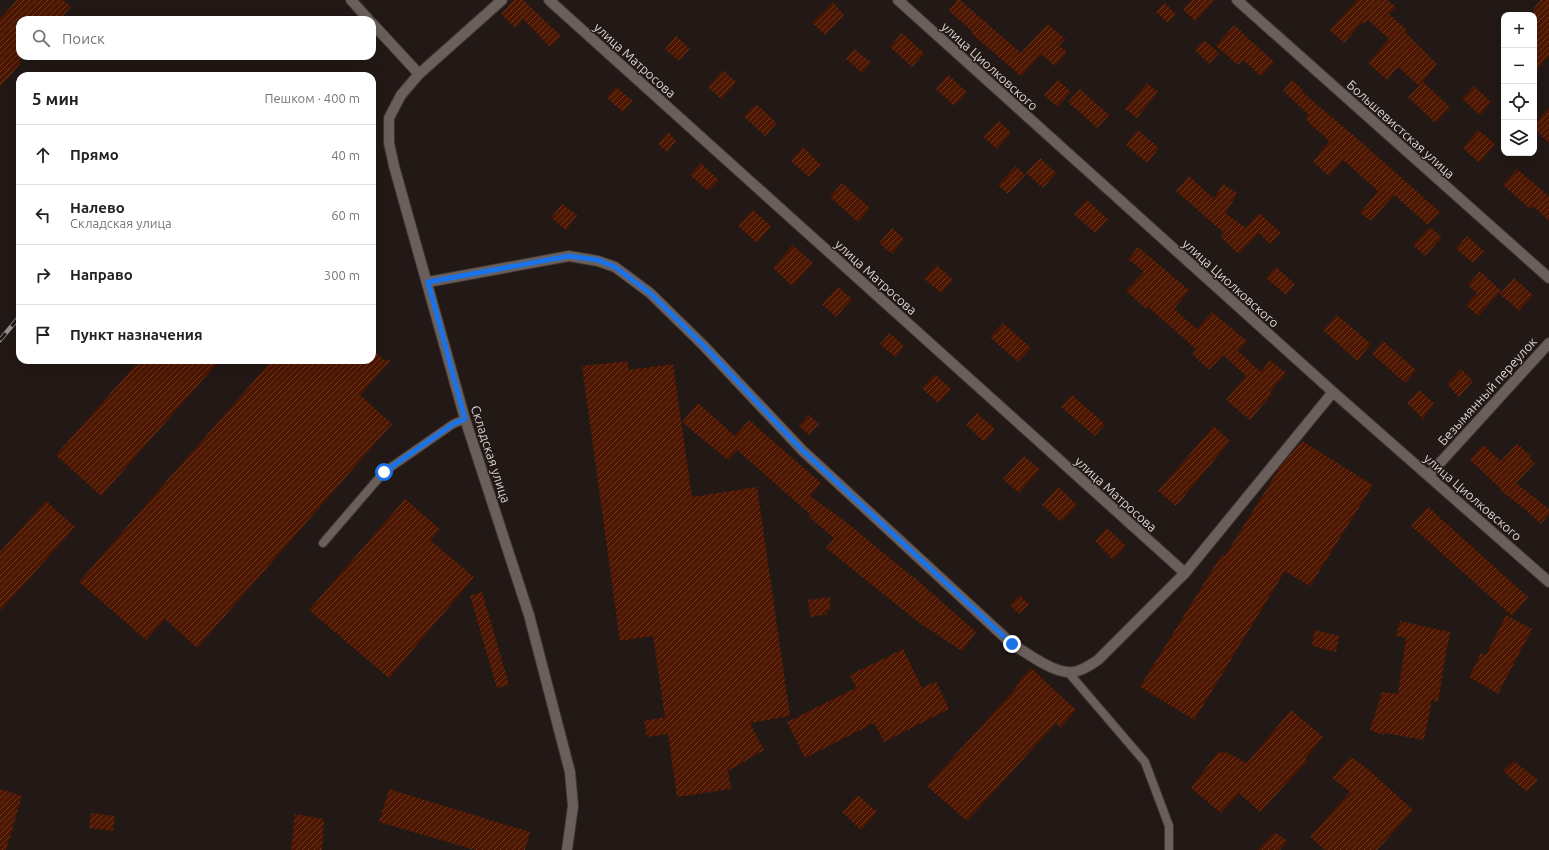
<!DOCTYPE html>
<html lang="ru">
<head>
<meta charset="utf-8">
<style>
  :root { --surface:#fff; --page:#f2f2f2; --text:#222; --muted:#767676; --line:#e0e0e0 }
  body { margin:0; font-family:Ubuntu,sans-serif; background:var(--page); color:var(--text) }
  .controls { position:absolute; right:12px; top:12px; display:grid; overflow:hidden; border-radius:8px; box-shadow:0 4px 16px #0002 }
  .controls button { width:36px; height:36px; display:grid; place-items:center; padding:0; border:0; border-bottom:1px solid var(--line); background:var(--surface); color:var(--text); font:20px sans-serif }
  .stop { position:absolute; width:12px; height:12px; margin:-9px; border:3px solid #1a73e8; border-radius:50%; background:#fff }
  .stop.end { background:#1a73e8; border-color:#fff; box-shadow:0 1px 4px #0008 }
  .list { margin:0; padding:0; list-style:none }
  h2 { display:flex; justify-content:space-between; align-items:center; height:52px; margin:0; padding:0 16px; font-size:17px }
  h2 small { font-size:13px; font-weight:400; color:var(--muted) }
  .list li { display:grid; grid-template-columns:26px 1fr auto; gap:12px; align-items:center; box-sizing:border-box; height:60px; padding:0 16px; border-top:1px solid var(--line) }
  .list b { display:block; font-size:15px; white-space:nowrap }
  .list p { margin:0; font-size:13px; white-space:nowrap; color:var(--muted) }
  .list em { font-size:13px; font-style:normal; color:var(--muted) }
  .icon { flex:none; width:22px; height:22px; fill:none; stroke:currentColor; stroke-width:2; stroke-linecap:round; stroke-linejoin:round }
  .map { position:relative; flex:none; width:1549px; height:850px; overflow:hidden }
  .search { position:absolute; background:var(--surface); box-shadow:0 4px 16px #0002; left:16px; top:16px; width:360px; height:44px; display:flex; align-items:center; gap:10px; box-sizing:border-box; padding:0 14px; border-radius:12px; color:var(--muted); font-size:15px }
  .panel { position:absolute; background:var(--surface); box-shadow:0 4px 16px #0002; left:16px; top:72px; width:360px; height:292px; border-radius:12px }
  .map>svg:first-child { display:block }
</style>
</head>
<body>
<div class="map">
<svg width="1549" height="850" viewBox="0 0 1549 850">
  <defs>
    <pattern id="building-hatch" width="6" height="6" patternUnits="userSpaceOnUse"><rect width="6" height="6" fill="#4d1601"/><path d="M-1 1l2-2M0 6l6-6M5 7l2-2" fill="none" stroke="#663725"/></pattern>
  </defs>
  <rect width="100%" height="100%" fill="#221815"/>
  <g fill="url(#building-hatch)">
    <polygon points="17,0 63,0 71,7 59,20 20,20 20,64 0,87 0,19"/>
    <polygon points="514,0 523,0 561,36 550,47 523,19 515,28 501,14"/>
    <polygon points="957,0 960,0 1021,53 1048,24 1065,39 1059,45 1067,52 1055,66 1041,54 1021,76 971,33 973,32 949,11"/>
    <polygon points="1192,0 1215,0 1195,21 1183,10"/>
    <polygon points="1357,0 1387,0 1396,7 1389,14 1407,30 1405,32 1437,64 1419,86 1398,67 1387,80 1368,63 1389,39 1368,20 1365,24 1362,22 1344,43 1330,30"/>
    <polygon points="1541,0 1549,0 1549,56 1534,73 1534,8"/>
    <polygon points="833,2 844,15 825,35 812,23"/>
    <polygon points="1164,3 1176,14 1168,23 1156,12"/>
    <polygon points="1234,25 1274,62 1261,76 1243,60 1238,65 1216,46"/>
    <polygon points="902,33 924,53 912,67 890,47"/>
    <polygon points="676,36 690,49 679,61 665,49"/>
    <polygon points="1204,40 1219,53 1209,64 1195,50"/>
    <polygon points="854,49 871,62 862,73 846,59"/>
    <polygon points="723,70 736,82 721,99 708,87"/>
    <polygon points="948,75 967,92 954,106 936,89"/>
    <polygon points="1058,80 1071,92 1057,107 1044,95"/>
    <polygon points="1292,80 1303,90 1301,91 1360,141 1440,212 1428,225 1394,195 1371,221 1360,213 1378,191 1343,160 1329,176 1313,162 1329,141 1305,119 1309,115 1283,91"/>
    <polygon points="1423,82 1450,107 1435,123 1408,97"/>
    <polygon points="1147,83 1158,92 1137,118 1125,109"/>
    <polygon points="1474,86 1491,102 1480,115 1462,99"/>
    <polygon points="616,87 633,101 623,112 607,98"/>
    <polygon points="1080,89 1109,115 1097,128 1068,102"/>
    <polygon points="756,104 777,123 765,136 744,117"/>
    <polygon points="1549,108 1549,143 1534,129 1534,125"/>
    <polygon points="999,121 1011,133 997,149 983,137"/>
    <polygon points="1138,130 1159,148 1147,163 1126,145"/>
    <polygon points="1478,130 1495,144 1479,163 1463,148"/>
    <polygon points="668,132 676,141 667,152 658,144"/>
    <polygon points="803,147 821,165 809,177 791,161"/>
    <polygon points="1040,158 1056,173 1043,188 1026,173"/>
    <polygon points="701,163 719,180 708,191 690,175"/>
    <polygon points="1016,166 1025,175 1008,194 998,185"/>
    <polygon points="1517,169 1549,196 1549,221 1533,206 1530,209 1503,185"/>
    <polygon points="1189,176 1214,199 1223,184 1237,193 1226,214 1246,228 1259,213 1281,233 1270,244 1259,233 1238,254 1221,237 1224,233 1176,191"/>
    <polygon points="842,183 870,208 858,222 830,197"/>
    <polygon points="1087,200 1108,219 1095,233 1074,214"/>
    <polygon points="562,204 577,215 566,230 551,218"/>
    <polygon points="753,210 771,226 757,243 738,226"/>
    <polygon points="1430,227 1442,237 1425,256 1413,245"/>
    <polygon points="892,228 904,239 892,254 879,243"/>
    <polygon points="1467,236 1484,251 1473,263 1456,249"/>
    <polygon points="793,245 813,263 792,286 773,268"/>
    <polygon points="1138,247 1189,290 1174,309 1197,329 1212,312 1247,341 1238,351 1261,372 1270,360 1286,373 1270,392 1272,394 1250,420 1226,400 1246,376 1223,355 1209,370 1192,354 1196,349 1148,307 1146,309 1126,291 1144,272 1128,259"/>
    <polygon points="937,265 953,280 941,293 924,279"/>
    <polygon points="1276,267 1295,284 1286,295 1266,278"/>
    <polygon points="1480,271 1501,291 1478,316 1466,305 1477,293 1468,285"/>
    <polygon points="1514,278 1533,295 1519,311 1500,294"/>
    <polygon points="838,287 852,299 836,317 822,304"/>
    <polygon points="1337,315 1371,344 1357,361 1323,330"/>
    <polygon points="1003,323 1031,348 1018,362 990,337"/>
    <polygon points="890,333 904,346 895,357 880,344"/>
    <polygon points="1383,341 1416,370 1405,383 1372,354"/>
    <polygon points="372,349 384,360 391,360 360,395 392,424 197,648 165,619 146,640 79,582 272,360 372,360"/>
    <polygon points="140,360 220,360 101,496 56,455"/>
    <polygon points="627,361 629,370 673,364 692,497 757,487 790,716 750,723 764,750 728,771 731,789 677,797 668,734 647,737 644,721 665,717 653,636 620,641 582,366"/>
    <polygon points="1461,369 1473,381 1459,397 1447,384"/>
    <polygon points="935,374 951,389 938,403 922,388"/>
    <polygon points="1419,390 1434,403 1423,419 1407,403"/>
    <polygon points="1072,395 1105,424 1095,436 1061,407"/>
    <polygon points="698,403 735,436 749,420 821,483 810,496 846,522 914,578 915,578 976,632 962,651 918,622 826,548 834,538 809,517 811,515 737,450 728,460 682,422"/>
    <polygon points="977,413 995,429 984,442 966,425"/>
    <polygon points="809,415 819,424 809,435 799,426"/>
    <polygon points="1214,426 1230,441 1176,506 1158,491"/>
    <polygon points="1302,441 1373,485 1310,586 1285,571 1194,720 1140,687 1222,554 1225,556 1280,467"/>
    <polygon points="1517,444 1531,456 1529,457 1535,463 1516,483 1549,509 1549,514 1541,524 1526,510 1500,490 1501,489 1470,460 1483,445 1501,461"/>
    <polygon points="1024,456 1040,469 1019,493 1003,479"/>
    <polygon points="1058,487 1077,505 1061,522 1042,505"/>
    <polygon points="405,499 440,529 430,540 474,577 389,678 309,610"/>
    <polygon points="46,501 75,527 0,611 0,552"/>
    <polygon points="1428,507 1528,597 1512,616 1411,526"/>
    <polygon points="1107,528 1126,546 1113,560 1095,541"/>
    <polygon points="482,592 509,685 497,688 470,596"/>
    <polygon points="1020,595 1029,605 1019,614 1010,605"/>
    <polygon points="830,597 830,610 826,611 827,614 810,617 808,600"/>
    <polygon points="1506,615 1532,629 1498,694 1469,677 1481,653 1486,655"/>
    <polygon points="1400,621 1450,632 1448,646 1447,646 1438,702 1432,700 1424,740 1384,733 1384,735 1370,730 1382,692 1398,694 1406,638 1396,636"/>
    <polygon points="1314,630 1339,636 1336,652 1312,646"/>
    <polygon points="903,649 922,688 936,681 949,709 884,742 874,723 805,758 787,722 856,688 850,675"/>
    <polygon points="1031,668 1076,710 1060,728 1056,723 967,821 927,786 1017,687 1015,686"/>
    <polygon points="1291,710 1323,737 1305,759 1308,760 1260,812 1239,793 1221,813 1191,788 1218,752 1222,753 1224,751 1247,763"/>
    <polygon points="1351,757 1369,770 1413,810 1377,850 1325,850 1310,837 1350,792 1332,778"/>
    <polygon points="1514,761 1538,780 1527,792 1503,771"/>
    <polygon points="0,789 22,796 6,850 0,850"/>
    <polygon points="389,789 530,832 525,850 475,850 379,822"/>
    <polygon points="858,795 877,812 861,830 842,812"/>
    <polygon points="91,813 115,816 113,831 89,828"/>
    <polygon points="295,814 324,819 322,850 291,850"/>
    <polygon points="1275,832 1287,841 1280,850 1258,850"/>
  </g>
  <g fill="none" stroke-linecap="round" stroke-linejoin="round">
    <g stroke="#3c3534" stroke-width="10">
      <g id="service">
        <polyline points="323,543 384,472 453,424 465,419"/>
        <polyline points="1068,672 1145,762 1169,826 1169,850"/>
      </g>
    </g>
    <g stroke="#3c3534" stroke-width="12">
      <g id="minor">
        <polyline points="351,0 369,20"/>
        <polyline points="549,0 1185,573"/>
        <polyline points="898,0 1333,392 1549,582"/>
        <polyline points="1237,0 1549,278"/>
        <polyline points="372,23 419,74"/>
        <path d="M428,282l141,-26 29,5 17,6 35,26 53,52 99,105 210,194c15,9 37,26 55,28 11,2 23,-7 31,-12l87,-87 148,-181"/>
        <polyline points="1429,475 1549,343"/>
      </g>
    </g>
    <g stroke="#3c3534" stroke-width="12">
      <polyline id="tertiary" points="502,0 419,74 401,95 389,118 389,143 394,166 465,419 529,615 570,772 573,806 567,850"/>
    </g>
    <use href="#service" stroke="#6a5f5b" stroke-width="8"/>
    <use href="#minor" stroke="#6a5f5b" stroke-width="10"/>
    <use href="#tertiary" stroke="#6a5f5b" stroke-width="10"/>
    <g stroke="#968e8c" stroke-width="4.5">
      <polyline id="rail" points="0,340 20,316"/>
    </g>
    <use href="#rail" stroke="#221815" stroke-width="3" stroke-dasharray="9" stroke-linecap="butt"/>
  </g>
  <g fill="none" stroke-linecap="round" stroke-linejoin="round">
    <polyline stroke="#1a73e8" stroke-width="5" points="384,472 453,424 465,419 428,282 569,256 598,260 615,267 650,293 703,345 802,450 1012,644"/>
  </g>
  <g text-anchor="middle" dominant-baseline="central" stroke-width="3" stroke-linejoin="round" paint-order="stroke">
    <g font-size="13" fill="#d9d2d0" stroke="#221815">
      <text transform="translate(635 60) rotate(42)">улица Матросова</text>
      <text transform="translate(990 66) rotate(42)">улица Циолковского</text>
      <text transform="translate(1401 129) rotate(42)">Большевистская улица</text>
      <text transform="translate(876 277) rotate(42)">улица Матросова</text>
      <text transform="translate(1231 283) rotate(42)">улица Циолковского</text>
      <text transform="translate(1487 391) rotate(-48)">Безымянный переулок</text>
      <text transform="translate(491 454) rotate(72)">Складская улица</text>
      <text transform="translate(1116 494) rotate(42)">улица Матросова</text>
      <text transform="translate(1473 497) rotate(41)">улица Циолковского</text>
    </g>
  </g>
</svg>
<div class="controls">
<button>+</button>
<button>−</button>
<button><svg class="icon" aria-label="locate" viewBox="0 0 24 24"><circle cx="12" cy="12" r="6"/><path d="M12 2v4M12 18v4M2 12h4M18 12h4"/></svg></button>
<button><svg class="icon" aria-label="layers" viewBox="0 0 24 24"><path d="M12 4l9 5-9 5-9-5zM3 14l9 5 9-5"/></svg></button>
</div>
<div class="stop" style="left:384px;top:472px"></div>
<div class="stop end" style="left:1012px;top:644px"></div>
<div class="search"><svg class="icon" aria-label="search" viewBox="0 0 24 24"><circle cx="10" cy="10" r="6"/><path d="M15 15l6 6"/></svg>Поиск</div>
<section class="panel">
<h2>5 мин<small>Пешком · 400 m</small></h2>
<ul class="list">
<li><svg class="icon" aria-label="ahead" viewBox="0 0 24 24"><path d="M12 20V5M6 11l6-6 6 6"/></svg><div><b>Прямо</b></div><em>40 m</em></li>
<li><svg class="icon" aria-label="left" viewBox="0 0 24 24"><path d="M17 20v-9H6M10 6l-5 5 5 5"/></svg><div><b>Налево</b><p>Складская улица</p></div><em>60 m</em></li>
<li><svg class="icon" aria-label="right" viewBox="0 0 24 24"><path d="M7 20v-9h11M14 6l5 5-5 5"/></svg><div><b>Направо</b></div><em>300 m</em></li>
<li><svg class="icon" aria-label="arrive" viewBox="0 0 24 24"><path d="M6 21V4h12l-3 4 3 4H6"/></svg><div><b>Пункт назначения</b></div></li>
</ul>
</section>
</div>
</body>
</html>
